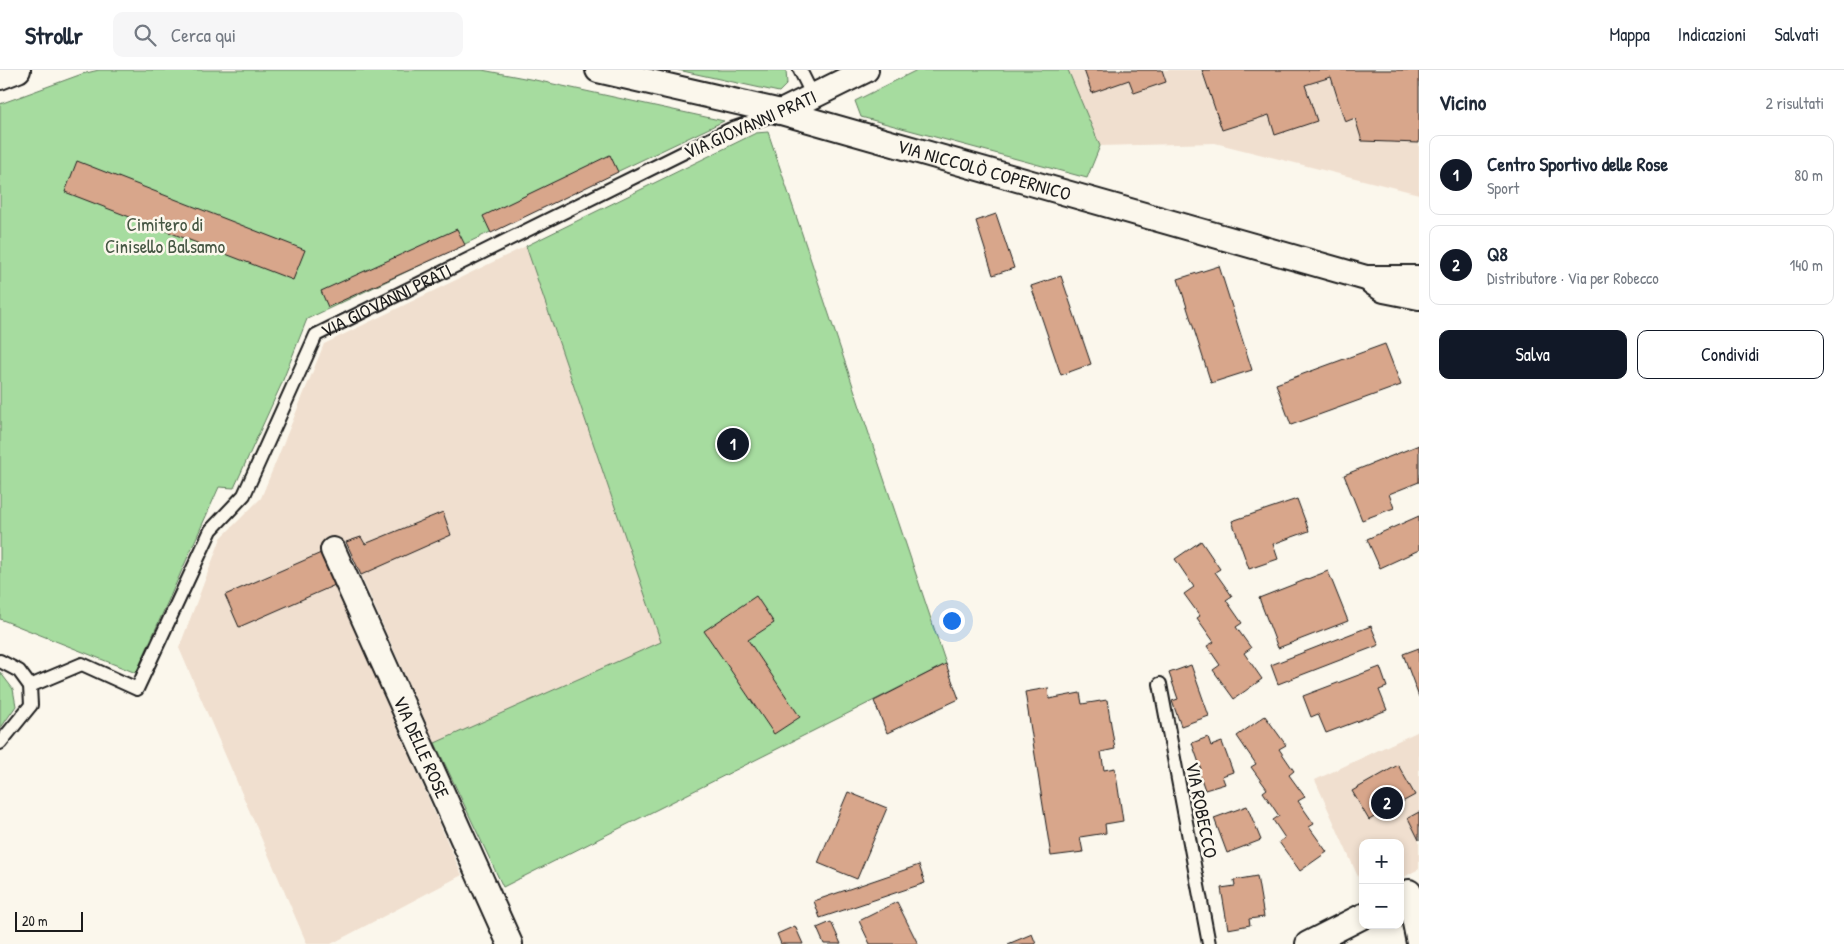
<!DOCTYPE html>
<html lang="it">
<head>
<meta charset="utf-8">
<style>
  :root { --surface:#fff; --page:#f6f6f7; --text:#1f2937; --muted:#747a83; --line:#e0e1e3; --accent:#111827 }
  body { margin:0; font-family:"Patrick Hand",sans-serif; background:var(--page); color:var(--text) }
  .controls { position:absolute; right:15px; bottom:15px; display:grid; overflow:hidden; border-radius:10px; box-shadow:0 2px 8px #0003 }
  .controls button { width:45px; height:45px; display:grid; place-items:center; padding:0; border:0; border-bottom:1px solid var(--line); background:var(--surface); color:var(--text); font:25px sans-serif }
  .scale { position:absolute; left:15px; bottom:12px; width:68px; box-sizing:border-box; padding-left:5px; border:2px solid #1c1c1c; border-top:0; font-size:14px; line-height:18px; white-space:nowrap; color:#1c1c1c; -webkit-text-stroke:4px #fbf7ec; paint-order:stroke }
  .you { position:absolute; left:951px; top:550px; width:18px; height:18px; margin:-12px; border:4px solid #fff; border-radius:50%; background:#1a73e8; box-shadow:0 0 0 8px #1a73e833 }
  .badge { display:grid; place-items:center; width:32px; height:32px; border-radius:50%; background:var(--accent); color:#fff; font-size:16px; font-weight:700 }
  .pin { position:absolute; translate:-50% -50%; border:2px solid #fff; box-shadow:0 1px 5px #0006 }
  .list { margin:0; padding:0; list-style:none }
  h2 { display:flex; justify-content:space-between; align-items:center; height:65px; margin:0; padding:0 20px; font-size:21px }
  h2 small { font-size:16px; font-weight:400; color:var(--muted) }
  .list li { display:grid; grid-template-columns:32px 1fr auto; gap:15px; align-items:center; box-sizing:border-box; height:80px; margin:0 10px 10px; padding:0 10px; border:1px solid var(--line); border-radius:10px }
  .list b { display:block; font-size:19px; white-space:nowrap }
  .list p { margin:0; font-size:16px; white-space:nowrap; color:var(--muted) }
  .list em { font-size:16px; font-style:normal; color:var(--muted) }
  .actions { display:flex; gap:10px; padding:15px 20px }
  .actions a { flex:1; padding:11px 0; border:1px solid var(--accent); border-radius:10px; text-align:center; font-size:18px; color:var(--accent) }
  .actions .main { background:var(--accent); color:#fff }
  .icon { flex:none; width:28px; height:28px; fill:none; stroke:currentColor; stroke-width:2; stroke-linecap:round; stroke-linejoin:round }
  .map { position:relative; flex:none; width:1419px; height:874px; overflow:hidden }
  header { display:flex; align-items:center; gap:30px; box-sizing:border-box; height:70px; padding:0 25px; background:var(--surface); border-bottom:1px solid var(--line) }
  header strong { font-size:24px }
  nav { display:flex; gap:28px; margin-inline-start:auto; font-size:18px }
  .search { width:350px; height:45px; background:var(--page); display:flex; align-items:center; gap:12px; box-sizing:border-box; padding:0 18px; border-radius:10px; color:var(--muted); font-size:19px }
  main { display:flex }
  aside { flex:1; background:var(--surface) }
  .map>svg:first-child { display:block }
</style>
</head>
<body>
<header>
<strong>Strollr</strong>
<div class="search"><svg class="icon" aria-label="search" viewBox="0 0 24 24"><circle cx="10" cy="10" r="6"/><path d="M15 15l6 6"/></svg>Cerca qui</div>
<nav><a>Mappa</a><a>Indicazioni</a><a>Salvati</a></nav>
</header>
<main>
<div class="map">
<svg width="1419" height="874" viewBox="0 0 1419 874">
  <rect width="100%" height="100%" fill="#fbf7ec"/>
  <filter id="ink" filterUnits="userSpaceOnUse"><feTurbulence type="fractalNoise" baseFrequency=".02" numOctaves="2"/><feDisplacementMap in="SourceGraphic" scale="10" xChannelSelector="R" yChannelSelector="G"/><feConvolveMatrix kernelMatrix="1 2 1 2 8 2 1 2 1" color-interpolation-filters="sRGB"/></filter>
  <g filter="url(#ink)">
    <g fill="#f0dfcf">
      <polygon points="1068,0 1419,0 1419,124 1215,73 1100,76"/>
      <polygon points="526,176 661,572 435,673 346,472 321,483 462,805 331,874 307,874 179,578 221,468 261,428 324,274"/>
      <polygon points="1419,661 1419,799 1400,809 1400,773 1363,773 1363,818 1315,710"/>
    </g>
    <g fill="#a6dc9f" stroke="#617c5e">
      <polygon points="99,0 482,0 535,10 724,51 307,249 281,315 234,418 219,417 136,603 0,549 0,34 82,4"/>
      <polygon points="678,0 786,0 787,14 779,22"/>
      <polygon points="917,0 1068,0 1100,76 1087,108 861,47 855,31"/>
      <polygon points="768,62 946,594 503,817 435,673 661,572 526,176 756,63"/>
      <polygon points="0,602 13,619 16,636 0,659"/>
    </g>
    <g fill="#d8a68b" stroke="#1c1c1c">
      <polygon points="1084,0 1162,0 1166,12 1134,23 1129,10 1092,23"/>
      <polygon points="1202,0 1419,0 1419,73 1362,71 1355,48 1345,52 1331,7 1305,15 1317,51 1275,65 1269,45 1222,60"/>
      <polygon points="610,85 618,102 491,163 483,146"/>
      <polygon points="77,91 305,180 293,210 65,122"/>
      <polygon points="996,144 1014,198 993,205 976,151"/>
      <polygon points="457,159 465,175 328,237 321,221"/>
      <polygon points="1219,196 1252,300 1211,313 1178,209"/>
      <polygon points="1061,206 1091,294 1061,305 1031,216"/>
      <polygon points="1385,274 1401,315 1291,355 1276,314"/>
      <polygon points="1419,375 1419,412 1389,424 1394,438 1362,450 1344,405"/>
      <polygon points="1297,429 1309,461 1273,474 1278,489 1249,499 1232,451"/>
      <polygon points="443,442 451,465 361,505 346,472 361,467 365,474"/>
      <polygon points="1419,446 1419,480 1380,498 1367,469"/>
      <polygon points="1201,471 1220,499 1215,502 1232,526 1226,530 1242,553 1236,557 1251,578 1244,583 1262,609 1234,629 1213,600 1220,595 1207,576 1214,572 1197,548 1200,546 1184,524 1194,517 1175,489"/>
      <polygon points="321,483 335,515 239,557 225,525"/>
      <polygon points="1328,501 1348,551 1278,578 1259,528"/>
      <polygon points="756,526 774,553 748,570 800,647 774,664 704,561"/>
      <polygon points="1371,556 1379,575 1278,614 1271,595"/>
      <polygon points="1419,578 1419,627 1403,584"/>
      <polygon points="946,594 959,629 887,663 874,631"/>
      <polygon points="1191,595 1209,646 1181,656 1172,631 1178,629 1169,603"/>
      <polygon points="1380,597 1387,617 1379,620 1387,640 1326,663 1318,644 1311,647 1303,626"/>
      <polygon points="1048,618 1049,629 1080,623 1082,634 1107,630 1115,679 1101,682 1104,700 1115,698 1123,751 1105,754 1106,763 1080,767 1083,782 1051,786 1025,622"/>
      <polygon points="1265,646 1286,675 1279,679 1294,701 1289,705 1305,727 1298,731 1314,754 1309,757 1327,782 1300,801 1279,772 1285,768 1273,750 1279,746 1263,722 1267,719 1251,697 1256,694 1237,666"/>
      <polygon points="1208,667 1211,676 1222,672 1233,702 1222,706 1225,714 1205,720 1198,700 1201,699 1192,673"/>
      <polygon points="1398,695 1415,725 1369,750 1352,721"/>
      <polygon points="848,722 887,738 857,809 818,793"/>
      <polygon points="1247,736 1261,770 1227,783 1214,748"/>
      <polygon points="1419,742 1419,770 1408,748"/>
      <polygon points="919,795 925,813 820,848 814,831"/>
      <polygon points="1257,806 1264,847 1249,849 1250,855 1228,859 1221,818 1235,816 1234,810"/>
      <polygon points="897,832 918,874 870,874 859,851"/>
      <polygon points="831,852 841,874 824,874 817,858"/>
      <polygon points="795,856 803,874 781,874 777,864"/>
      <polygon points="1032,864 1036,874 1008,874"/>
    </g>
    <g fill="none" stroke-linecap="round" stroke-linejoin="round">
      <g stroke="#1c1c1c" stroke-width="16">
        <g id="service">
          <polyline points="800,0 813,26"/>
          <polyline points="0,591 19,601 30,616 31,635 0,673"/>
          <polyline points="1160,614 1209,874"/>
          <path id="s1" d="M30,616l52,-22 55,25 74,-159 33,-35 72,-160 415,-206 45,-15"/>
        </g>
      </g>
      <g stroke="#1c1c1c" stroke-width="28">
        <g id="minor">
          <path id="s2" d="M598,0l183,42 585,166h53"/>
          <polyline points="0,7 18,0"/>
          <polyline points="781,42 866,0"/>
          <polyline points="1372,212 1384,220 1419,227"/>
          <path id="s3" d="M333,480l177,394"/>
          <polyline points="1409,822 1419,873"/>
          <polyline points="1308,874 1363,846"/>
        </g>
      </g>
      <use href="#service" stroke="#fbf7ec" stroke-width="12"/>
      <use href="#minor" stroke="#fbf7ec" stroke-width="24"/>
    </g>
  </g>
  <g text-anchor="middle" dominant-baseline="central" stroke-width="5" stroke-linejoin="round" paint-order="stroke">
    <g font-size="19" fill="#1c1c1c" stroke="#fbf7ec">
      <text transform="translate(750 54) rotate(-24)">VIA GIOVANNI PRATI</text>
      <text stroke="none"><textPath href="#s2" startOffset="399">VIA NICCOLÒ COPERNICO</textPath></text>
      <text stroke="none"><textPath href="#s1" startOffset="594">VIA GIOVANNI PRATI</textPath></text>
      <text stroke="none"><textPath href="#s3" startOffset="216">VIA DELLE ROSE</textPath></text>
      <text transform="translate(1202 740) rotate(79)">VIA ROBECCO</text>
    </g>
    <g font-size="19" fill="#455643" stroke="#fbf7ec">
      <text x="165" y="154">Cimitero di<tspan x="165" dy="22">Cinisello Balsamo</tspan></text>
    </g>
  </g>
</svg>
<div class="controls">
<button>+</button>
<button>−</button>
</div>
<div class="scale">20 m</div>
<div class="you"></div>
<div class="pin badge" style="left:733px;top:374px">1</div>
<div class="pin badge" style="left:1387px;top:733px">2</div>
</div>
<aside>
<h2>Vicino<small>2 risultati</small></h2>
<ul class="list">
<li><span class="badge">1</span><div><b>Centro Sportivo delle Rose</b><p>Sport</p></div><em>80 m</em></li>
<li><span class="badge">2</span><div><b>Q8</b><p>Distributore · Via per Robecco</p></div><em>140 m</em></li>
</ul>
<div class="actions"><a class="main">Salva</a><a>Condividi</a></div>
</aside>
</main>
</body>
</html>
